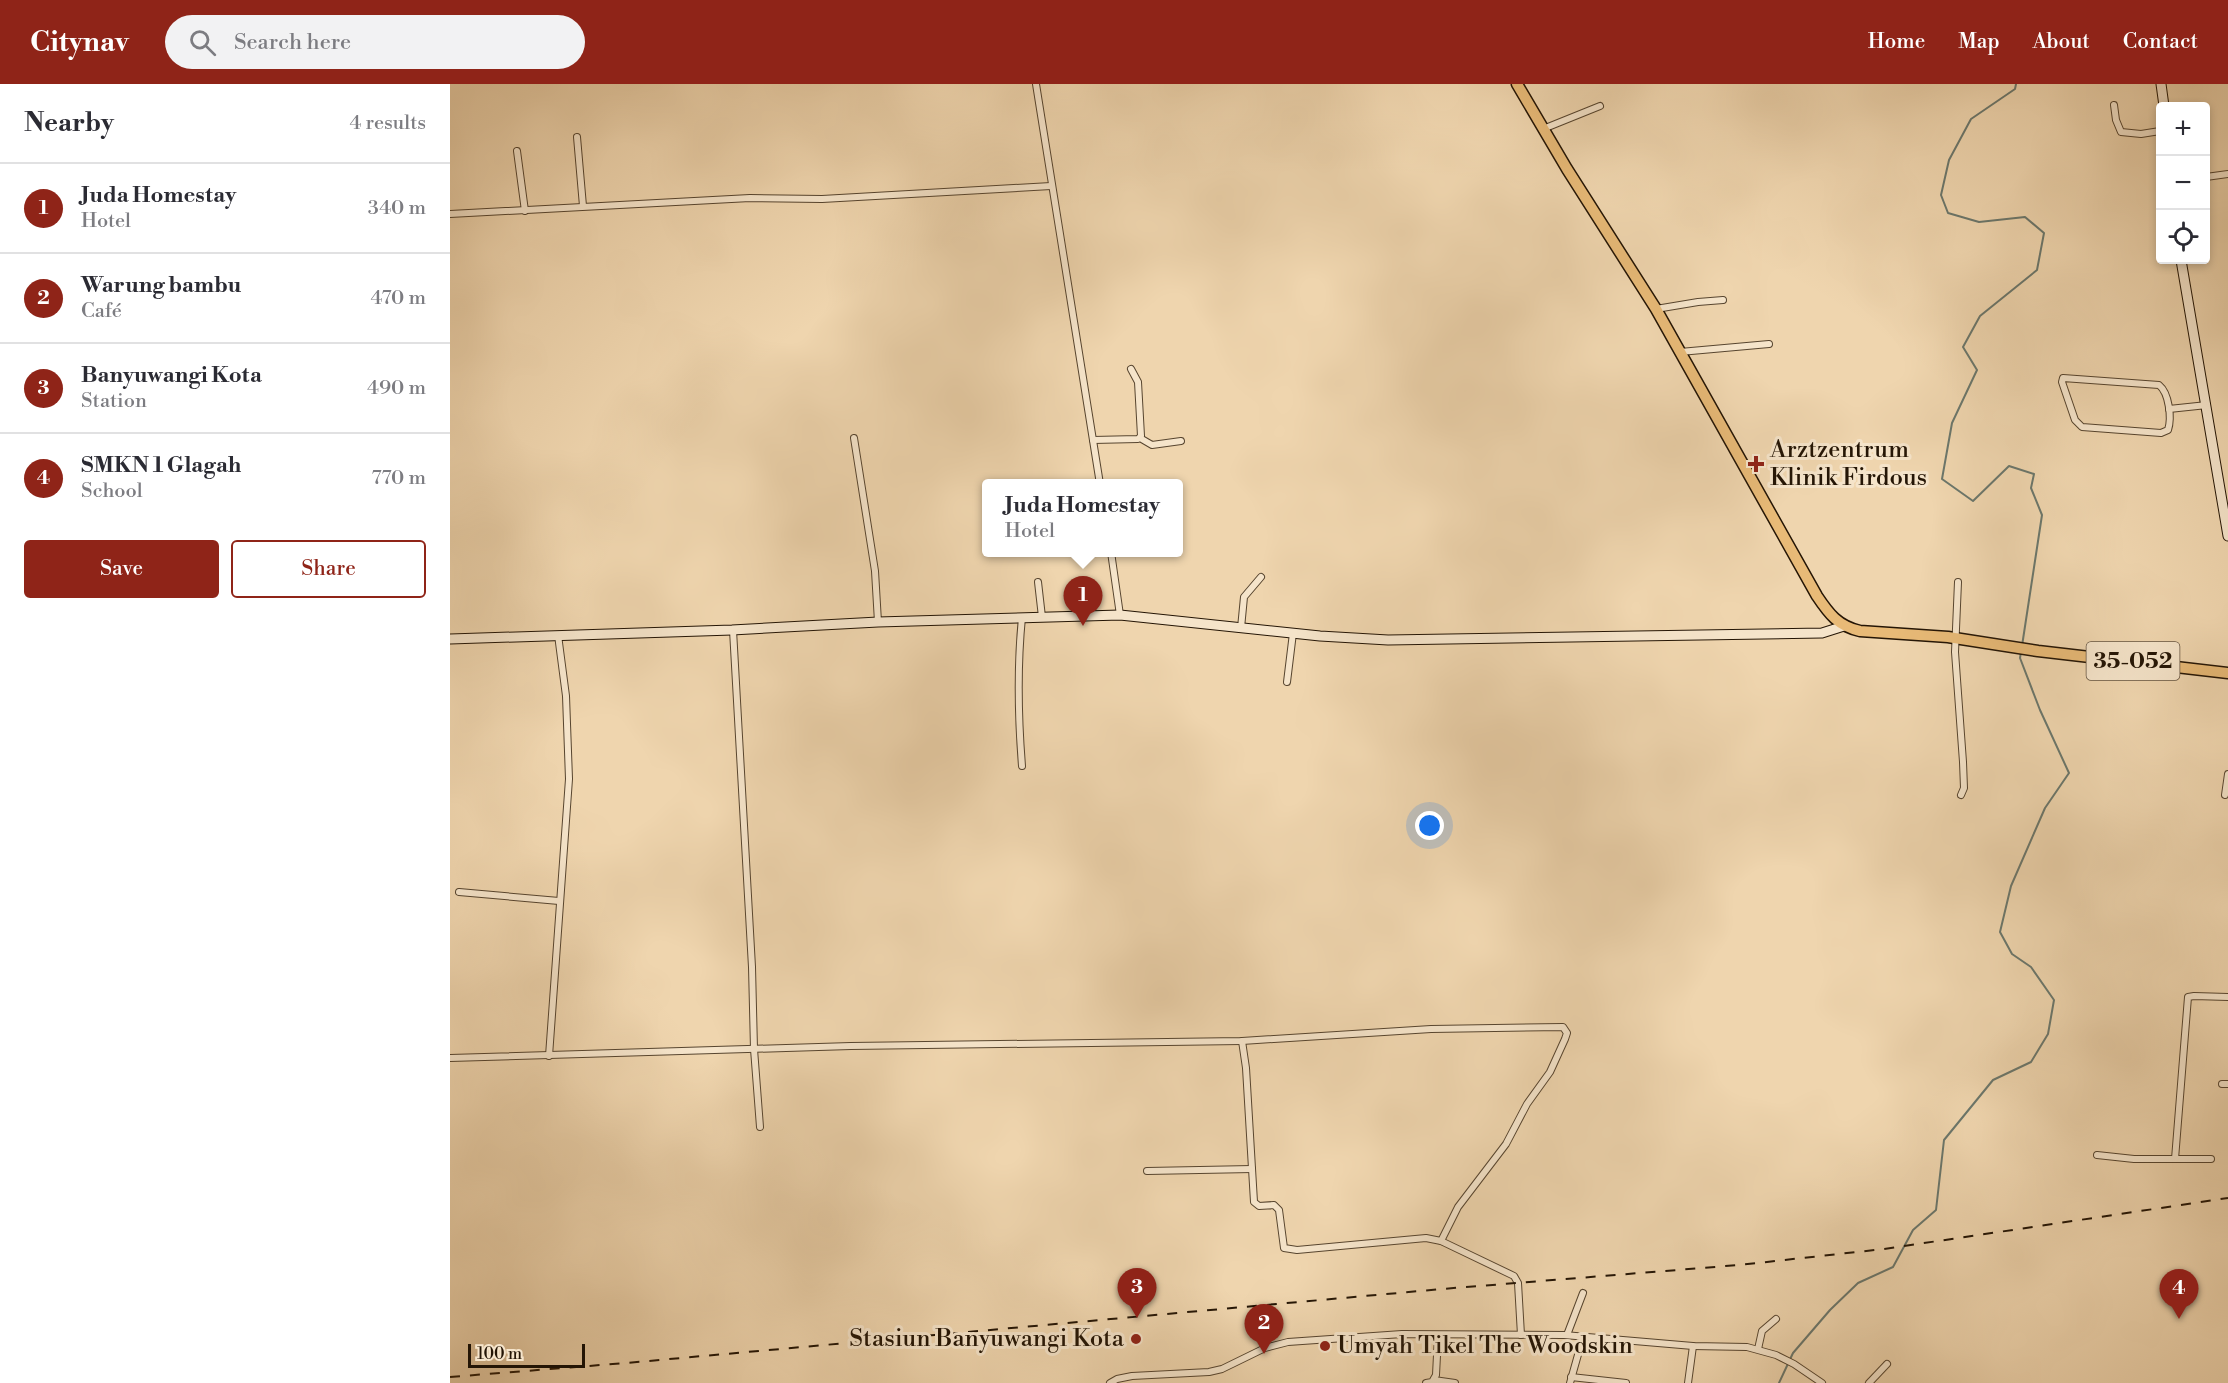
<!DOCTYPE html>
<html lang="en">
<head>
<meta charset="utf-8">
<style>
  :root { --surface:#fff; --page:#f2f2f3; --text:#2b2b33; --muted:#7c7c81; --line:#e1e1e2; --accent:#8f2418 }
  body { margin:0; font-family:"Libre Bodoni",serif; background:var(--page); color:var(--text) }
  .controls { position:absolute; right:18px; top:18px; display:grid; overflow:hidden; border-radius:6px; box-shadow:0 3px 9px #0003 }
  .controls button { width:54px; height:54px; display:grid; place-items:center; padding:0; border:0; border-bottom:2px solid var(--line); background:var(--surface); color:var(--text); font:30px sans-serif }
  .scale { position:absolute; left:18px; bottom:15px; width:117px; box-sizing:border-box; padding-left:6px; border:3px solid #241505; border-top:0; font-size:16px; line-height:21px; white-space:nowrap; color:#241505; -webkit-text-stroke:4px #f5e4ca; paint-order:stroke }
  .you { position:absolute; left:980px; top:742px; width:21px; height:21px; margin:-15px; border:4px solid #fff; border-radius:50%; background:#1a73e8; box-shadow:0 0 0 9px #1a73e833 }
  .badge { display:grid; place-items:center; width:39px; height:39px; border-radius:50%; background:var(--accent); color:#fff; font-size:20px; font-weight:700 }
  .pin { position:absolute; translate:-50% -50px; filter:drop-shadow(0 2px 3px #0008) }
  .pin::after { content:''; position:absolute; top:32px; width:21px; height:18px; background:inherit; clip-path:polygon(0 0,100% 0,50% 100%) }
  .popup { position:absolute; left:532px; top:395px; width:201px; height:78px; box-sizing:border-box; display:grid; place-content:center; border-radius:6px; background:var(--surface); filter:drop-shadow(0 2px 4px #0005); font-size:20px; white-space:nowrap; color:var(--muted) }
  .popup b { font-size:22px; color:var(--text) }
  .popup::after { content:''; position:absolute; left:50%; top:100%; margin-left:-12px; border:12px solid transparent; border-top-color:var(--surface) }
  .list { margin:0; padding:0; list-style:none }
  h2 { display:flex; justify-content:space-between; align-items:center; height:78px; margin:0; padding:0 24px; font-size:26px }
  h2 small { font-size:20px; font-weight:400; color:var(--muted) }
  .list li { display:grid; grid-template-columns:39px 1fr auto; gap:18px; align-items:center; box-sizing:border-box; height:90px; padding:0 24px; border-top:2px solid var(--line) }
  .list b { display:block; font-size:22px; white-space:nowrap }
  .list p { margin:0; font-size:20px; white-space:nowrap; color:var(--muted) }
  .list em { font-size:20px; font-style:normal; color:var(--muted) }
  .actions { display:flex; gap:12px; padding:18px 24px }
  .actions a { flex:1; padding:14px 0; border:2px solid var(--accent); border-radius:6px; text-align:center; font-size:21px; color:var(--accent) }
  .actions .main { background:var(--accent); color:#fff }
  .icon { flex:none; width:33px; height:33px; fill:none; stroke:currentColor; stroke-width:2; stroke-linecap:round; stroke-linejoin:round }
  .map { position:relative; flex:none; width:1778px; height:1299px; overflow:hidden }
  header { display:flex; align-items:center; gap:36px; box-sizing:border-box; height:84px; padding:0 30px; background:var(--accent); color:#fff }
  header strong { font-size:28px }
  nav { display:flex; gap:33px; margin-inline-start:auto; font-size:21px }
  .search { width:420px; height:54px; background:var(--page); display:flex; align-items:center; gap:15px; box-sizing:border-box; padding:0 21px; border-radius:33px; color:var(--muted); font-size:22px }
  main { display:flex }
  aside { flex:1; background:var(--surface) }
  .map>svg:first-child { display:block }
</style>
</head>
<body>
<header>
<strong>Citynav</strong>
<div class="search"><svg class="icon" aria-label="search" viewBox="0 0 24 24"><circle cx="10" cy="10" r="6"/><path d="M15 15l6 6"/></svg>Search here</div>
<nav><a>Home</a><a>Map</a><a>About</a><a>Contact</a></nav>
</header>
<main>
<aside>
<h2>Nearby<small>4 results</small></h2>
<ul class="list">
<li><span class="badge">1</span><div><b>Juda Homestay</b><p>Hotel</p></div><em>340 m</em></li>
<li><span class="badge">2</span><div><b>Warung bambu</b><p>Café</p></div><em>470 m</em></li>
<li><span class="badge">3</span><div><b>Banyuwangi Kota</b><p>Station</p></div><em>490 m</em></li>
<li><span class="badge">4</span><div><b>SMKN 1 Glagah</b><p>School</p></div><em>770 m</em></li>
</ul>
<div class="actions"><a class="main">Save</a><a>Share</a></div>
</aside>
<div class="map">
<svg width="1778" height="1299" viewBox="0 0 1778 1299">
  <rect width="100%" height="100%" fill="#efd5ae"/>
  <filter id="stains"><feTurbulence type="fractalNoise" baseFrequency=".00333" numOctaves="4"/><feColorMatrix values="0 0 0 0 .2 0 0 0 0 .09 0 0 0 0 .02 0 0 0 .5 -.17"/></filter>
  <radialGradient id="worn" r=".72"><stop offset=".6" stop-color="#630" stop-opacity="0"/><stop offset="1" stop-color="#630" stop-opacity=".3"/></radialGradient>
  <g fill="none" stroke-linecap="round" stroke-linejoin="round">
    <g stroke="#6b776c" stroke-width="2">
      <polyline points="1566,0 1565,5 1521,35 1499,76 1491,111 1498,129 1529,138 1575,133 1594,149 1587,186 1530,232 1513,263 1527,286 1502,339 1492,395 1523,417 1559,382 1584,390 1581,404 1592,431 1572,562"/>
      <polyline points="1329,1299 1343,1269 1380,1226 1408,1199 1443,1183 1463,1146 1486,1126 1494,1056 1543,996 1581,978 1598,950 1604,916 1581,883 1562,870 1550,848 1561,802 1595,724 1619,689 1590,626 1570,574 1571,568"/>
    </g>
    <g stroke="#57452f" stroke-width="8">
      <g id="street">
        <polyline points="586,0 650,400"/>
        <polyline points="1664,21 1666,36 1671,48 1691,50 1710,47"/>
        <polyline points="1093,45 1150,22"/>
        <polyline points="127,53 133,122"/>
        <polyline points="67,67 75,127"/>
        <polyline points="1756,93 1778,90"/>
        <polyline points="0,130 300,114 372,115 601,102"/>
        <polyline points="1206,225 1248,218 1273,216"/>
        <polyline points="1230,268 1319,260"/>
        <path d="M1613,294l96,7c10,8 13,33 9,45l-7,3 -79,-6 -7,-7 -13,-38z"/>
        <polyline points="1719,325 1757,321"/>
        <polyline points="404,354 425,487 428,538"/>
        <polyline points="690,354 702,361 731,357"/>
        <polyline points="643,356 688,355 691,352 688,298 681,285"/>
        <polyline points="661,468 670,531"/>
        <polyline points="588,498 592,533"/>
        <polyline points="1508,498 1505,568 1513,678 1514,704 1511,711"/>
        <path d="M572,533c-5,51 -4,99 0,149"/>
        <polyline points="791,544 794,513 811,493"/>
        <polyline points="283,546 302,883 304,965 310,1043"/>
        <polyline points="837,598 843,549"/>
        <polyline points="1775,711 1778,690"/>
        <polyline points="9,808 109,817"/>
        <polyline points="792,957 796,984 804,1118 809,1122 824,1121 829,1126 834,1164 847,1166 976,1154 991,1157 1064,1192 1068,1199 1071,1251"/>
        <polyline points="99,972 119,695 116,612 108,551"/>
        <polyline points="0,974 401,962 792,957 981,945 1113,943 1117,949 1115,955 1100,988 1077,1020 1056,1060 1008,1123 991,1157"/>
        <polyline points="1772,1000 1778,1000"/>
        <polyline points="1647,1071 1684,1075 1761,1075"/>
        <polyline points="1725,1075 1738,913 1744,912 1778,913"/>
        <polyline points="697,1087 802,1085"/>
        <polyline points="1117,1251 1133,1209"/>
        <polyline points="1308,1265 1312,1247 1326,1235"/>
        <polyline points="1121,1293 1176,1299"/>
        <polyline points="984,1296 1005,1299"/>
        <polyline points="660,1299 667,1295 682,1292 759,1288 772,1285 815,1264 838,1258 952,1250 1114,1251 1243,1262 1297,1263 1326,1271 1344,1280 1372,1299"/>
        <polyline points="976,1299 982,1298 986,1291 988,1251"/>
        <polyline points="1120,1299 1133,1253"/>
        <polyline points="1238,1299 1243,1262"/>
        <polyline points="1419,1299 1437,1280"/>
      </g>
    </g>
    <g stroke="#241505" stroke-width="11">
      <g id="secondary">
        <polyline points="1711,0 1714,22"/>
        <polyline points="1731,176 1778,452"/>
        <polyline points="0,555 282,546 428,538 670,531 870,552 938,556 1372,549 1394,542"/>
      </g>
    </g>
    <g stroke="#241505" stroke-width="13">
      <path id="primary" d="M1067,0l50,85 89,140 161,287c12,18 21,30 43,35l88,6 90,14 190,22"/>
    </g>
    <use href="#street" stroke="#f5e4ca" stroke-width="6"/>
    <use href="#secondary" stroke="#f5e4ca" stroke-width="9"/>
    <use href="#primary" stroke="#e8ba77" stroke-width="10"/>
    <polyline stroke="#241505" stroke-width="2" stroke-dasharray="10 10" stroke-linecap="butt" points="0,1293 176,1279 992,1205 1289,1181 1434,1165 1778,1114"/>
  </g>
  <g fill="#8f2418" stroke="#f5e4ca" stroke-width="2">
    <path d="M1303 371h6v6h6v6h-6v6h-6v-6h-6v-6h6z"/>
    <circle cx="686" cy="1255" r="6"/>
    <circle cx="875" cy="1262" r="6"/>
  </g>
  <g text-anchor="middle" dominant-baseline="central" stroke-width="6" stroke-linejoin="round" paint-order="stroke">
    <rect fill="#f5e4ca" stroke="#635340" stroke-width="1.5" x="1636.5" y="558" width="93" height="38" rx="4.5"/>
    <g font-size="22" font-weight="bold" fill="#241505">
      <text x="1683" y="577">35-052</text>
    </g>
    <g font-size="24" fill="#241505" stroke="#f5e4ca" text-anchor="start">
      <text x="1320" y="366">Arztzentrum<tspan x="1320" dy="28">Klinik Firdous</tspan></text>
      <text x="674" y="1255" text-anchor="end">Stasiun Banyuwangi Kota</text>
      <text x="887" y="1262">Umyah Tikel The Woodskin</text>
    </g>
  </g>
  <rect width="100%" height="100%" filter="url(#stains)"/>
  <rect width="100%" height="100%" fill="url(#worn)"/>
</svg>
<div class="controls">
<button>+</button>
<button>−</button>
<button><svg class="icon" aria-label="locate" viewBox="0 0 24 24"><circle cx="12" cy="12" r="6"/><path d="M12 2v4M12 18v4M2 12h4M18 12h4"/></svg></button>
</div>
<div class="scale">100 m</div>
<div class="you"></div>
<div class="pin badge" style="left:633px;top:542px">1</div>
<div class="popup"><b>Juda Homestay</b>Hotel</div>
<div class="pin badge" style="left:814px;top:1270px">2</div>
<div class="pin badge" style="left:687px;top:1234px">3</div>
<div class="pin badge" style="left:1729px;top:1235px">4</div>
</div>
</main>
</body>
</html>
